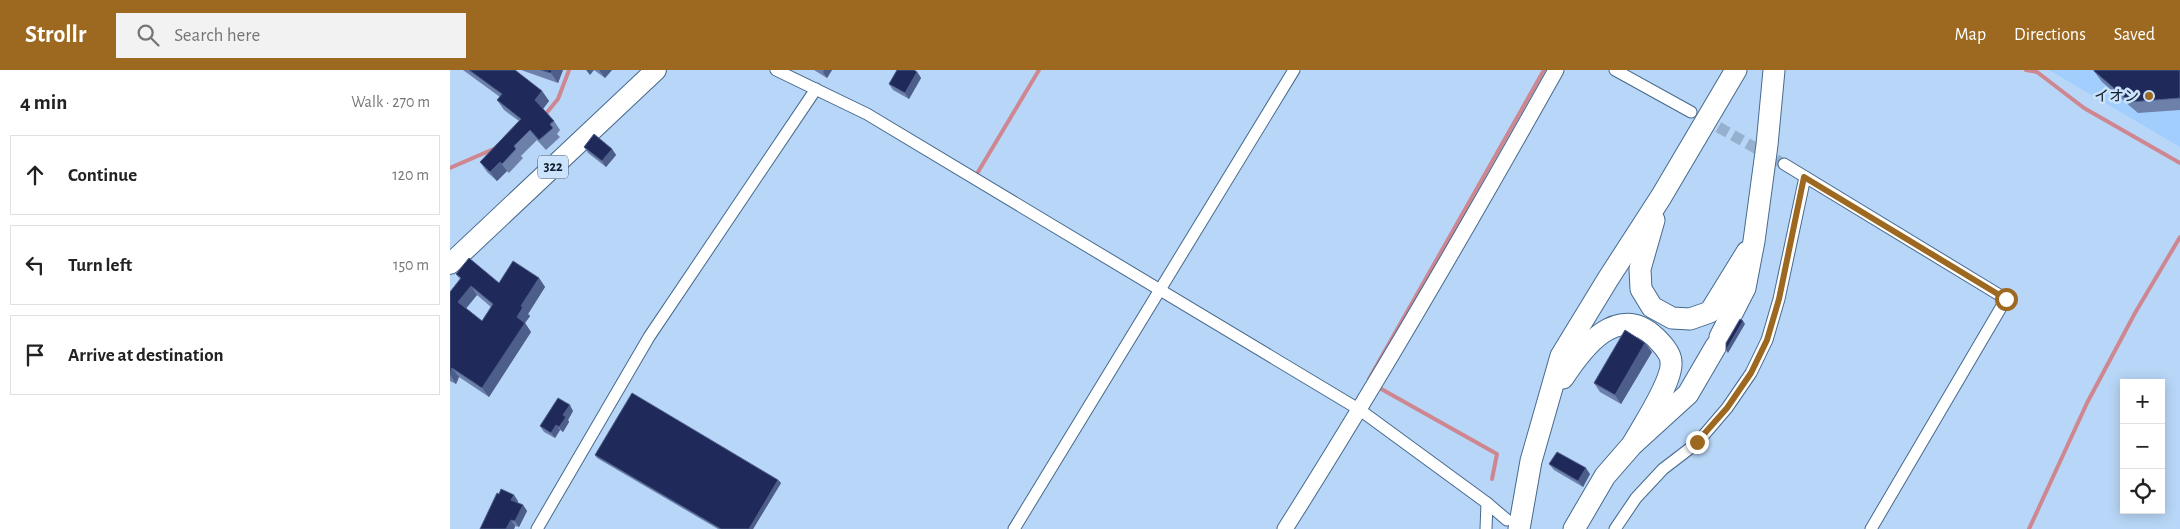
<!DOCTYPE html>
<html lang="en">
<head>
<meta charset="utf-8">
<style>
  :root { --surface:#fff; --page:#f2f2f2; --text:#222; --muted:#767676; --line:#e0e0e0; --accent:#9d6920 }
  body { margin:0; font-family:"Alegreya Sans","Noto Sans JP",sans-serif; background:var(--page); color:var(--text) }
  .controls { position:absolute; right:15px; bottom:15px; display:grid; overflow:hidden; border-radius:0px; box-shadow:0 2px 12px #0003 }
  .controls button { width:45px; height:45px; display:grid; place-items:center; padding:0; border:0; border-bottom:1px solid var(--line); background:var(--surface); color:var(--text); font:25px sans-serif }
  .stop { position:absolute; width:15px; height:15px; margin:-11px; border:4px solid #9d6920; border-radius:50%; background:#fff }
  .stop.end { background:#9d6920; border-color:#fff; box-shadow:0 1px 5px #0008 }
  .list { margin:0; padding:0; list-style:none }
  h2 { display:flex; justify-content:space-between; align-items:center; height:65px; margin:0; padding:0 20px; font-size:21px }
  h2 small { font-size:16px; font-weight:400; color:var(--muted) }
  .list li { display:grid; grid-template-columns:32px 1fr auto; gap:15px; align-items:center; box-sizing:border-box; height:80px; margin:0 10px 10px; padding:0 10px; border:1px solid var(--line); border-radius:0px }
  .list b { display:block; font-size:19px; white-space:nowrap }
  .list em { font-size:16px; font-style:normal; color:var(--muted) }
  .icon { flex:none; width:28px; height:28px; fill:none; stroke:currentColor; stroke-width:2; stroke-linecap:round; stroke-linejoin:round }
  .map { position:relative; flex:none; width:1730px; height:459px; overflow:hidden }
  header { display:flex; align-items:center; gap:30px; box-sizing:border-box; height:70px; padding:0 25px; background:var(--accent); color:#fff }
  header strong { font-size:24px }
  nav { display:flex; gap:28px; margin-inline-start:auto; font-size:18px }
  .search { width:350px; height:45px; background:var(--page); display:flex; align-items:center; gap:12px; box-sizing:border-box; padding:0 18px; border-radius:0px; color:var(--muted); font-size:19px }
  main { display:flex }
  aside { flex:1; background:var(--surface) }
  .map>svg:first-child { display:block }
</style>
</head>
<body>
<header>
<strong>Strollr</strong>
<div class="search"><svg class="icon" aria-label="search" viewBox="0 0 24 24"><circle cx="10" cy="10" r="6"/><path d="M15 15l6 6"/></svg>Search here</div>
<nav><a>Map</a><a>Directions</a><a>Saved</a></nav>
</header>
<main>
<aside>
<h2>4 min<small>Walk · 270 m</small></h2>
<ul class="list">
<li><svg class="icon" aria-label="ahead" viewBox="0 0 24 24"><path d="M12 20V5M6 11l6-6 6 6"/></svg><div><b>Continue</b></div><em>120 m</em></li>
<li><svg class="icon" aria-label="left" viewBox="0 0 24 24"><path d="M17 20v-9H6M10 6l-5 5 5 5"/></svg><div><b>Turn left</b></div><em>150 m</em></li>
<li><svg class="icon" aria-label="arrive" viewBox="0 0 24 24"><path d="M6 21V4h12l-3 4 3 4H6"/></svg><div><b>Arrive at destination</b></div></li>
</ul>
</aside>
<div class="map">
<svg width="1730" height="459" viewBox="0 0 1730 459">
  <rect width="100%" height="100%" fill="#b8d6f7"/>
  <polygon fill="#a2cefd" points="1599,0 1730,0 1730,77"/>
  <g fill="none" stroke-linecap="round" stroke-linejoin="round">
    <g stroke="#ce8791" stroke-width="4">
      <polyline points="1576,0 1587,2 1634,38 1730,93"/>
      <polyline points="94,46 108,29 119,0"/>
      <polyline points="0,98 46,78"/>
      <polyline points="528,102 589,0"/>
      <polyline points="919,309 1094,0"/>
      <polyline points="926,316 1047,384 1042,409"/>
      <polyline points="1579,459 1637,333 1685,243 1730,167"/>
    </g>
    <polyline stroke="#96b1cf" stroke-width="11" stroke-dasharray="11 5.5" stroke-linecap="butt" points="1254,49 1334,94"/>
    <g stroke="#46698d" stroke-width="13">
      <g id="minor">
        <polyline points="326,0 417,44 910,340 1037,433 1057,450"/>
        <polyline points="1165,0 1241,42"/>
        <polyline points="1334,94 1556,229 1421,459"/>
        <polyline points="87,459 199,267 366,19"/>
        <polyline points="564,459 844,0"/>
        <polyline points="1036,459 1037,433"/>
        <polyline points="1165,459 1186,428 1213,399 1247,373 1277,338 1301,303 1317,270 1329,229 1355,107"/>
      </g>
    </g>
    <g stroke="#46698d" stroke-width="17">
      <path id="tertiary" d="M835,459c95,-150 184,-304 271,-459"/>
    </g>
    <g stroke="#46698d" stroke-width="22">
      <polyline id="trunk" points="0,194 206,0"/>
    </g>
    <g stroke="#46698d" stroke-width="23">
      <g id="motorway">
        <polyline points="1204,150 1190,199 1191,219 1202,237 1222,248 1240,249 1260,242 1297,182"/>
        <polyline points="1270,267 1295,218 1304,171 1317,75 1324,0"/>
        <path d="M1113,308c19,-29 54,-77 92,-41 6,6 16,16 16,25 2,19 -29,65 -39,83"/>
        <polyline points="1069,459 1081,391 1111,286 1158,209 1211,127 1286,0"/>
        <polyline points="1124,459 1155,406 1182,375 1238,324 1266,276"/>
      </g>
    </g>
    <use href="#minor" stroke="#fff" stroke-width="11"/>
    <use href="#tertiary" stroke="#fff" stroke-width="15"/>
    <use href="#trunk" stroke="#fff" stroke-width="20"/>
    <use href="#motorway" stroke="#fff" stroke-width="21"/>
  </g>
  <g fill="#6c80a9" fill-rule="evenodd">
    <polygon points="13,0 65,0 92,21 99,31 93,39 104,51 110,60 107,64 110,67 96,80 87,70 71,86 73,88 59,103 57,101 47,111 37,102 30,92 69,51 54,40 47,30 50,27"/>
    <polygon points="71,0 113,0 108,13"/>
    <polygon points="144,0 162,0 155,8"/>
    <polygon points="364,0 382,0 377,8"/>
    <polygon points="1730,0 1730,40 1688,43 1652,12 1644,1"/>
    <polygon points="467,2 471,8 459,29 443,20 439,14"/>
    <polygon points="134,77 162,79 166,85 156,97 138,83"/>
    <path d="M6,204l43,9 40,-5 6,9 -17,27 2,2 -5,7 6,9 -42,65 -30,-20 -3,7 -6,-3v-89l10,-13zM27,225l14,12 -9,14 -16,-13z"/>
    <polygon points="1195,273 1202,282 1171,334 1150,322 1144,313"/>
    <polygon points="123,341 118,350 119,352 113,362 110,360 105,368 94,362 90,356"/>
    <polygon points="145,385 328,410 331,413 303,459 268,459 147,388"/>
    <polygon points="1099,394 1140,404 1133,417 1104,400"/>
    <polygon points="68,431 67,432 73,435 77,441 69,457 65,456 64,459 30,459"/>
  </g>
  <g fill="#4d5e8a">
    <polygon points="102,0 113,0 108,13 101,3"/>
    <polygon points="136,0 144,0 140,5"/>
    <polygon points="149,0 162,0 155,8"/>
    <polygon points="374,0 382,0 377,8 373,2"/>
    <polygon points="467,2 471,8 459,29 455,23"/>
    <polygon points="92,21 99,31 92,40 85,30"/>
    <polygon points="162,79 166,85 156,97 152,91"/>
    <polygon points="50,92 57,101 47,111 40,102"/>
    <polygon points="89,208 95,217 78,244 80,246 75,253 81,262 39,327 32,318 67,247 71,236"/>
    <polygon points="21,216 27,225 14,241 8,232"/>
    <polygon points="1293,251 1295,254 1278,283 1276,280"/>
    <polygon points="1195,273 1202,282 1171,334 1165,325"/>
    <polygon points="2,298 9,307 6,314 0,305"/>
    <polygon points="120,335 123,341 118,350 119,352 113,362 109,357 113,345"/>
    <polygon points="106,355 110,360 105,368 101,363"/>
    <polygon points="1136,398 1140,404 1133,417 1128,411"/>
    <polygon points="328,410 331,413 303,459 299,459"/>
    <polygon points="64,425 68,431 66,436 61,430"/>
    <polygon points="73,435 77,441 69,457 65,451"/>
    <polygon points="61,450 65,456 64,459 56,459"/>
  </g>
  <g fill="#1f2a5b" stroke="#4d5e8a" fill-rule="evenodd">
    <polygon points="19,0 65,0 92,21 85,30 104,51 100,54 103,58 89,70 80,60 64,76 66,79 52,94 50,92 40,102 30,92 71,49 47,30 52,24"/>
    <polygon points="91,0 102,0 101,3"/>
    <polygon points="447,0 464,0 467,2 455,23 439,14"/>
    <polygon points="1644,0 1730,0 1730,28 1680,32 1644,1"/>
    <polygon points="144,64 162,79 152,91 134,77"/>
    <path d="M19,188l30,25 14,-22 26,17 -18,28 2,1 -6,10 8,6 -43,65 -30,-20 -2,6v-82l11,-14 -5,-4zM21,216l22,18 -11,17 -24,-19z"/>
    <polygon points="1290,249 1293,251 1276,280 1276,273"/>
    <polygon points="1175,260 1195,273 1165,325 1144,313"/>
    <polygon points="182,323 328,410 299,459 271,459 145,385"/>
    <polygon points="108,328 120,335 113,345 116,347 109,357 106,355 101,363 90,356"/>
    <polygon points="1107,382 1136,398 1128,411 1099,394"/>
    <polygon points="51,419 64,425 61,430 73,435 65,451 61,450 56,459 30,459 47,423 49,424"/>
  </g>
  <g fill="none" stroke-linecap="round" stroke-linejoin="round">
    <polyline stroke="#9d6920" stroke-width="6" points="1247,372 1277,338 1301,303 1317,270 1329,229 1354,107 1556,229"/>
  </g>
  <circle fill="#9d6920" stroke="#cbe3fc" stroke-width="2" cx="1699" cy="26" r="5"/>
  <g text-anchor="middle" dominant-baseline="central" stroke-width="5" stroke-linejoin="round" paint-order="stroke">
    <rect fill="#cbe3fc" stroke="#485a6c" stroke-width="1" x="88" y="85.5" width="30" height="23" rx="4"/>
    <g font-size="14" font-weight="bold" fill="#101f2e">
      <text x="103" y="97">322</text>
    </g>
    <g font-size="15" fill="#101f2e" stroke="#cbe3fc" text-anchor="end">
      <text x="1689" y="26">イオン</text>
    </g>
  </g>
</svg>
<div class="controls">
<button>+</button>
<button>−</button>
<button><svg class="icon" aria-label="locate" viewBox="0 0 24 24"><circle cx="12" cy="12" r="6"/><path d="M12 2v4M12 18v4M2 12h4M18 12h4"/></svg></button>
</div>
<div class="stop" style="left:1556px;top:229px"></div>
<div class="stop end" style="left:1247px;top:372px"></div>
</div>
</main>
</body>
</html>
